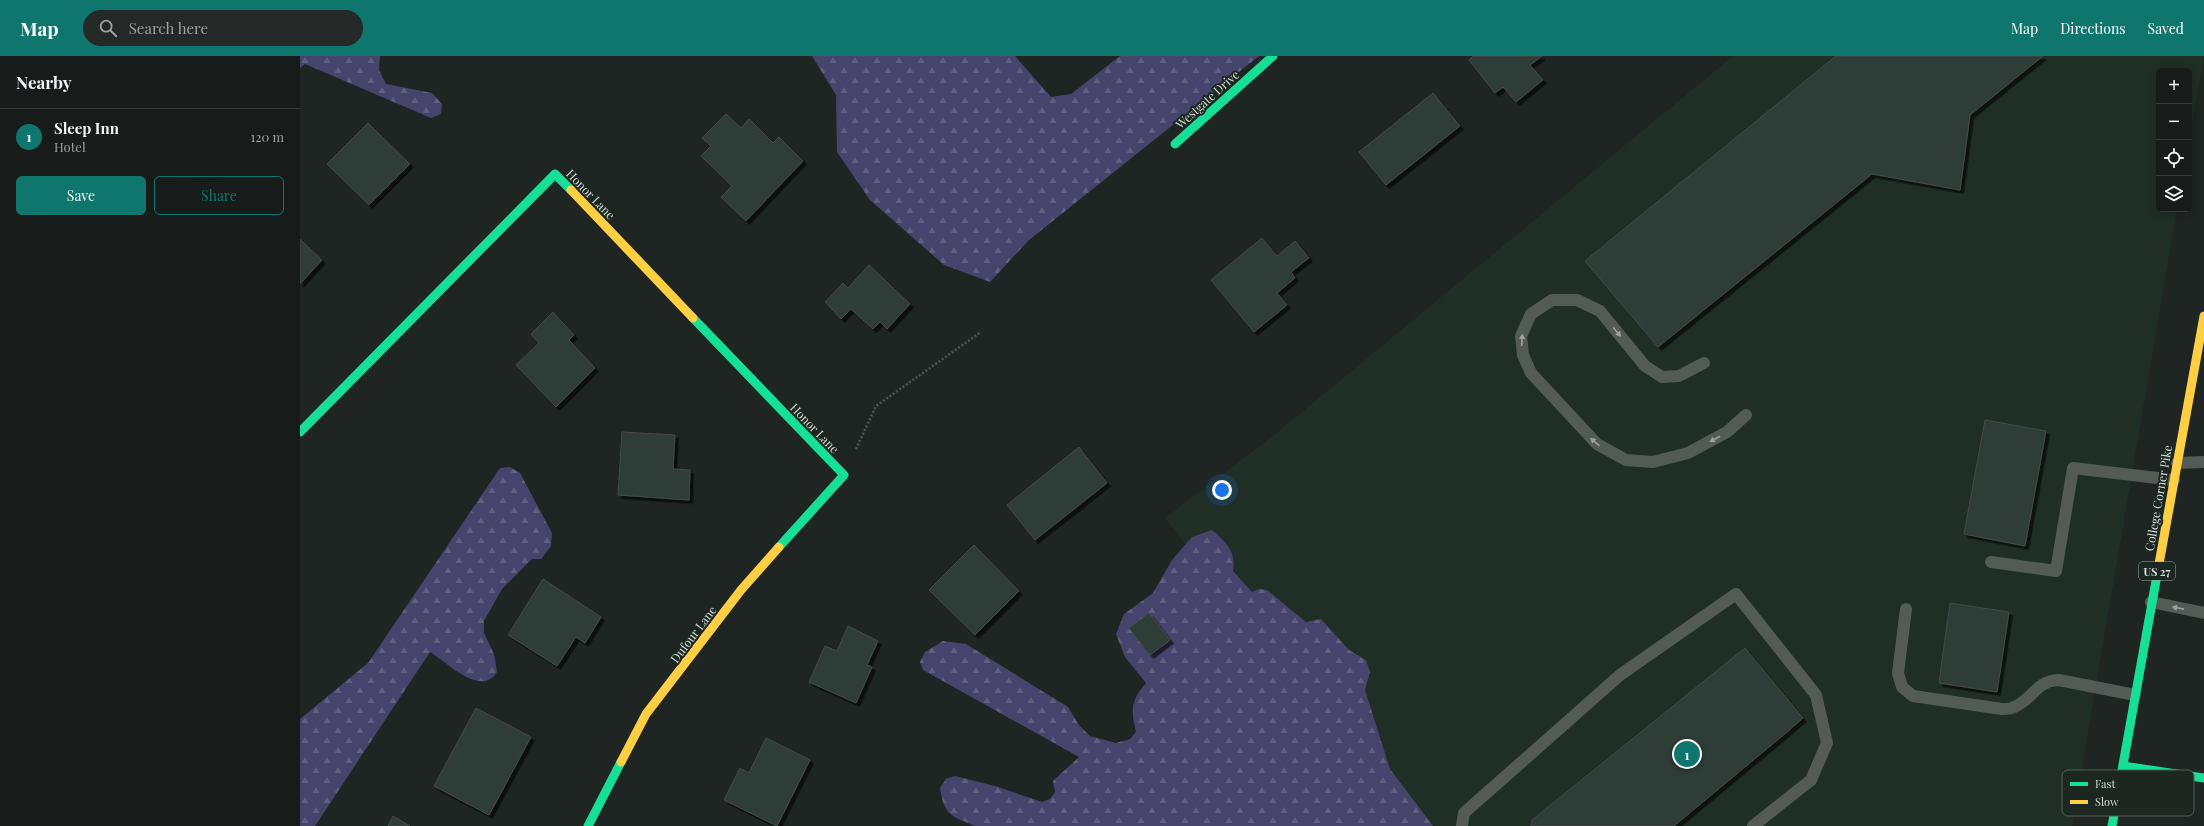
<!DOCTYPE html>
<html lang="en">
<head>
<meta charset="utf-8">
<style>
  :root { --surface:#171c1a; --page:#242927; --text:#f1f3f6; --muted:#9ea1a2; --line:#363a39; --accent:#0f766e }
  body { margin:0; font-family:"Playfair Display",serif; background:var(--page); color:var(--text) }
  .controls { position:absolute; right:12px; top:12px; display:grid; overflow:hidden; border-radius:6px; box-shadow:0 2px 10px #0003 }
  .controls button { width:36px; height:36px; display:grid; place-items:center; padding:0; border:0; border-bottom:1px solid var(--line); background:var(--surface); color:var(--text); font:20px sans-serif }
  .you { position:absolute; left:922px; top:434px; width:14px; height:14px; margin:-10px; border:3px solid #fff; border-radius:50%; background:#1a73e8; box-shadow:0 0 0 6px #1a73e833 }
  .badge { display:grid; place-items:center; width:26px; height:26px; border-radius:50%; background:var(--accent); color:#fff; font-size:13px; font-weight:700 }
  .pin { position:absolute; translate:-50% -50%; border:2px solid #fff; box-shadow:0 1px 4px #0006 }
  .list { margin:0; padding:0; list-style:none }
  h2 { display:flex; justify-content:space-between; align-items:center; height:52px; margin:0; padding:0 16px; font-size:17px }
  h2 small { font-size:13px; font-weight:400; color:var(--muted) }
  .list li { display:grid; grid-template-columns:26px 1fr auto; gap:12px; align-items:center; box-sizing:border-box; height:56px; padding:0 16px; border-top:1px solid var(--line) }
  .list b { display:block; font-size:15px; white-space:nowrap }
  .list p { margin:0; font-size:13px; white-space:nowrap; color:var(--muted) }
  .list em { font-size:13px; font-style:normal; color:var(--muted) }
  .actions { display:flex; gap:8px; padding:12px 16px }
  .actions a { flex:1; padding:9px 0; border:1px solid var(--accent); border-radius:6px; text-align:center; font-size:14px; color:var(--accent) }
  .actions .main { background:var(--accent); color:#fff }
  .icon { flex:none; width:22px; height:22px; fill:none; stroke:currentColor; stroke-width:2; stroke-linecap:round; stroke-linejoin:round }
  .map { position:relative; flex:none; width:1904px; height:770px; overflow:hidden }
  header { display:flex; align-items:center; gap:24px; box-sizing:border-box; height:56px; padding:0 20px; background:var(--accent); color:#fff }
  header strong { font-size:19px }
  nav { display:flex; gap:22px; margin-inline-start:auto; font-size:14px }
  .search { width:280px; height:36px; background:var(--page); display:flex; align-items:center; gap:10px; box-sizing:border-box; padding:0 14px; border-radius:22px; color:var(--muted); font-size:15px }
  main { display:flex }
  aside { flex:1; background:var(--surface) }
  .map>svg:first-child { display:block }
</style>
</head>
<body>
<header>
<strong>Map</strong>
<div class="search"><svg class="icon" aria-label="search" viewBox="0 0 24 24"><circle cx="10" cy="10" r="6"/><path d="M15 15l6 6"/></svg>Search here</div>
<nav><a>Map</a><a>Directions</a><a>Saved</a></nav>
</header>
<main>
<aside>
<h2>Nearby<small></small></h2>
<ul class="list">
<li><span class="badge">1</span><div><b>Sleep Inn</b><p>Hotel</p></div><em>120 m</em></li>
</ul>
<div class="actions"><a class="main">Save</a><a>Share</a></div>
</aside>
<div class="map">
<svg width="1904" height="770" viewBox="0 0 1904 770">
  <defs>
    <pattern id="forest-firs" width="22" height="20" patternUnits="userSpaceOnUse"><rect width="22" height="20" fill="#46446c"/><path d="M5 1l3.5 6h-7zM16 11l3.5 6h-7z" fill="#605f80"/></pattern>
    <filter id="shadow"><feDropShadow dx="3.5" dy="3.5" stdDeviation="0" flood-color="#0009"/></filter>
  </defs>
  <rect width="100%" height="100%" fill="#1f2522"/>
  <polygon fill="#1f2f26" points="1433,0 1904,0 1889,85 1889,15 1859,15 1859,153 1877,153 1772,770 1109,770 865,462 974,379"/>
  <g fill="url(#forest-firs)">
    <polygon points="0,0 80,0 79,14 86,28 132,37 142,48 141,58 131,62 5,8 0,12"/>
    <polygon points="512,0 715,0 751,41 771,38 820,0 959,0 729,184 690,226 644,209 570,144 537,96 536,39"/>
    <path d="M210,411l10,6 32,60 -1,13 -10,13h-9l-30,30 -18,32v12l10,21 3,18c-16,26 -50,-10 -67,-20l-115,174h-15v-107l68,-56 132,-195z"/>
    <path d="M912,474c14,12 24,21 21,41l19,21 7,-3 8,1 39,32 15,-3 28,31 17,10 4,12 -5,18 25,79 43,57h-458c-24,-10 -31,-11 -35,-38l6,-9 9,-3 40,10 47,16 8,-3 5,-7 -2,-11 26,-24 -156,-87 -3,-8 5,-10 18,-11 23,3 102,63 11,18 11,11 26,7 14,-4 6,-7c-5,-23 -6,-30 10,-49l-21,-26 -9,-23 8,-20 29,-21 19,-33 20,-23z"/>
  </g>
  <g fill="#2f3c37" stroke="#464a48" filter="url(#shadow)">
    <polygon points="1173,0 1242,0 1230,9 1243,24 1216,46 1203,31 1195,37 1169,4"/>
    <polygon points="1536,0 1743,0 1670,59 1660,134 1572,118 1358,291 1285,205"/>
    <polygon points="1133,37 1160,70 1086,129 1059,96"/>
    <polygon points="426,58 441,72 449,63 473,87 479,81 503,105 446,165 421,141 432,130 401,100 411,90 402,82"/>
    <polygon points="68,67 110,108 69,149 27,108"/>
    <polygon points="962,182 977,200 995,185 1009,202 991,216 995,222 977,237 987,249 954,276 911,224"/>
    <polygon points="0,183 22,204 0,228"/>
    <polygon points="569,209 610,248 587,273 580,266 573,273 551,253 541,263 525,246 543,227 548,232"/>
    <polygon points="253,256 274,279 269,284 295,312 256,351 216,309 239,287 231,278"/>
    <polygon points="1685,364 1746,375 1725,490 1664,478"/>
    <polygon points="322,376 375,379 373,413 390,414 389,444 318,439"/>
    <polygon points="779,391 807,427 735,484 707,449"/>
    <polygon points="674,489 719,535 675,579 629,534"/>
    <polygon points="243,523 301,561 285,587 276,581 257,610 208,579"/>
    <polygon points="1650,547 1709,556 1697,636 1639,627"/>
    <polygon points="849,557 870,584 850,599 829,572"/>
    <polygon points="548,570 578,585 567,609 572,611 556,647 509,626 525,590 537,595"/>
    <polygon points="1445,592 1503,662 1487,676 1374,770 1231,770 1232,764"/>
    <polygon points="176,652 231,681 189,759 134,730"/>
    <polygon points="466,682 510,704 477,770 424,744 440,712 449,717"/>
    <polygon points="93,760 110,770 88,770"/>
  </g>
  <g fill="none" stroke-linecap="round" stroke-linejoin="round">
    <polyline stroke="#4e5451" stroke-width="2.5" stroke-dasharray="2 2" stroke-linecap="butt" points="556,393 576,350 681,276"/>
    <g stroke="#535b57" stroke-width="12">
      <polyline points="1404,307 1379,320 1362,321 1345,310 1300,255 1277,244 1252,244 1231,258 1221,280 1223,299 1231,317 1297,388 1326,404 1353,406 1388,397 1427,376 1446,359"/>
      <polyline points="1877,407 1904,406"/>
      <polyline points="1691,506 1756,515 1773,412 1874,424"/>
      <polyline points="1851,546 1904,557"/>
      <path d="M1606,553l-8,64 4,14 11,9 89,13c4,0 9,0 12,-2 19,-7 21,-26 45,-27l76,15"/>
      <polyline points="1162,770 1164,757 1320,619 1436,538 1516,639 1527,687 1511,724 1453,770"/>
    </g>
    <g stroke="#16e098" stroke-width="9">
      <polyline points="875,88 973,0"/>
      <polyline points="393,262 544,419 479,491"/>
      <polyline points="0,376 255,118 271,134"/>
      <polyline points="1823,710 1904,722"/>
      <polyline points="288,770 321,706"/>
      <polyline points="1812,770 1859,508"/>
    </g>
    <g stroke="#ffcf43" stroke-width="9">
      <polyline points="271,134 393,262"/>
      <polyline points="1859,508 1904,260"/>
      <polyline points="321,706 346,658 441,534 479,491"/>
    </g>
  </g>
  <defs><path id="oneway-solid" d="M-6-.8H1V-3.2L6.5 0L1 3.2V.8H-6Z"/></defs>
  <g fill="#9ca39f">
    <use href="#oneway-solid" transform="translate(1317 276) rotate(50)"/>
    <use href="#oneway-solid" transform="translate(1222 284) rotate(-87)"/>
    <use href="#oneway-solid" transform="translate(1415 383) rotate(152)"/>
    <use href="#oneway-solid" transform="translate(1295 386) rotate(-139)"/>
    <use href="#oneway-solid" transform="translate(1878 552) rotate(-169)"/>
  </g>
  <g text-anchor="middle" dominant-baseline="central" stroke-width="4" stroke-linejoin="round" paint-order="stroke">
    <rect fill="#1d2722" stroke="#9fa7a3" stroke-width="1" x="1839" y="506" width="36" height="18" rx="3"/>
    <g font-size="11" font-weight="bold" fill="#d7deda">
      <text x="1857" y="515">US 27</text>
    </g>
    <g font-size="12" fill="#d7deda" stroke="#1d2722">
      <text transform="translate(907 43) rotate(-42)">Westgate Drive</text>
      <text transform="translate(291 138) rotate(46)">Honor Lane</text>
      <text transform="translate(515 372) rotate(46)">Honor Lane</text>
      <text transform="translate(1858 442) rotate(-80)">College Corner Pike</text>
      <text transform="translate(393 578) rotate(-53)">Dufour Lane</text>
    </g>
  </g>
  <rect x="1762" y="714" width="132" height="46" rx="6" fill="#1d2722" stroke="#555e59" stroke-width="1"/>
  <rect x="1770" y="726" width="18" height="4" fill="#16e098"/>
  <rect x="1770" y="744" width="18" height="4" fill="#ffcf43"/>
  <g font-size="11" fill="#d7deda">
    <text x="1795" y="732">Fast</text>
    <text x="1795" y="750">Slow</text>
  </g>
</svg>
<div class="controls">
<button>+</button>
<button>−</button>
<button><svg class="icon" aria-label="locate" viewBox="0 0 24 24"><circle cx="12" cy="12" r="6"/><path d="M12 2v4M12 18v4M2 12h4M18 12h4"/></svg></button>
<button><svg class="icon" aria-label="layers" viewBox="0 0 24 24"><path d="M12 4l9 5-9 5-9-5zM3 14l9 5 9-5"/></svg></button>
</div>
<div class="you"></div>
<div class="pin badge" style="left:1387px;top:698px">1</div>
</div>
</main>
</body>
</html>
